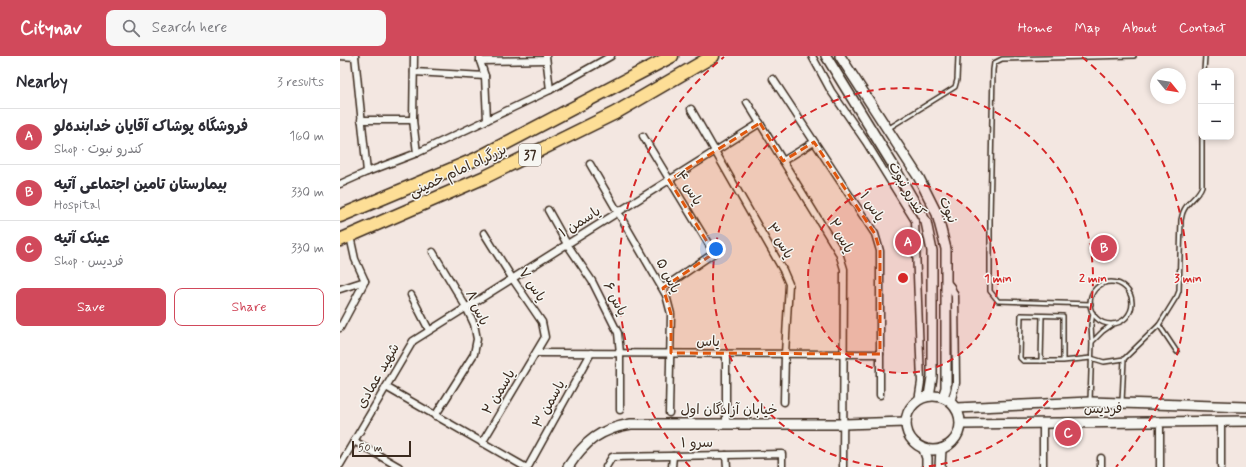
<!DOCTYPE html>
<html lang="en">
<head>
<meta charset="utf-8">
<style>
  :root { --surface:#fff; --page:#f7f7f7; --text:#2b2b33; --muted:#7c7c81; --line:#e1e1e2; --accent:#d1495b }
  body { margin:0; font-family:Mynerve,"Playpen Sans Arabic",sans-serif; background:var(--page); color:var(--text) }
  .controls { position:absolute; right:12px; top:12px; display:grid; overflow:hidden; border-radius:8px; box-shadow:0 2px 6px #0003 }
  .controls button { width:36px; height:36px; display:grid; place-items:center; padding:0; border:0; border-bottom:1px solid var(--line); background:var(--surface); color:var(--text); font:20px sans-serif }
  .compass { position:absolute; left:810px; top:12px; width:36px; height:36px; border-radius:50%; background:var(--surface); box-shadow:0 2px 6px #0003; rotate:120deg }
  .scale { position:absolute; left:12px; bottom:10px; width:59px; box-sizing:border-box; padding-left:4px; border:2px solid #3b2a1e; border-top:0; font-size:11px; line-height:14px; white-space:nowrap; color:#3b2a1e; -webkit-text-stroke:3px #f6f6f2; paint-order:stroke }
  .you { position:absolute; left:376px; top:193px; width:14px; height:14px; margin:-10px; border:3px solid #fff; border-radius:50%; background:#1a73e8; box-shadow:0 0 0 6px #1a73e833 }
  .badge { display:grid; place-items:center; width:26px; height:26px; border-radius:50%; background:var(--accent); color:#fff; font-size:13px; font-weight:700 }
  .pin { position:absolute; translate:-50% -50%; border:2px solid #fff; box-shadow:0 1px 4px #0006 }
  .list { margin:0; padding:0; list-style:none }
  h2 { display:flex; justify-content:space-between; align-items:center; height:52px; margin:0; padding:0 16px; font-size:17px }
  h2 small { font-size:13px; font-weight:400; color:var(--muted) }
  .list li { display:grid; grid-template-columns:26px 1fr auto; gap:12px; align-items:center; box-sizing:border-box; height:56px; padding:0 16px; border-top:1px solid var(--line) }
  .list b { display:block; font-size:15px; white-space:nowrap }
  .list p { margin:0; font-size:13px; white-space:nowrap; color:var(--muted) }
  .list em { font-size:13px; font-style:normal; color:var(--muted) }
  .actions { display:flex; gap:8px; padding:12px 16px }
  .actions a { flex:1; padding:9px 0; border:1px solid var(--accent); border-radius:8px; text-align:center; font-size:14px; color:var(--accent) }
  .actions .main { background:var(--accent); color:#fff }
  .icon { flex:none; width:22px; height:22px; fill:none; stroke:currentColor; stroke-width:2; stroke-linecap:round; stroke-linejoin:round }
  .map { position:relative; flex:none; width:906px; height:411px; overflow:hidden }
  header { display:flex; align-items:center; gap:24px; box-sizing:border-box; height:56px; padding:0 20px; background:var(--accent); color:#fff }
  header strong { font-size:19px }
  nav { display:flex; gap:22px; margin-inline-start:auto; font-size:14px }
  .search { width:280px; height:36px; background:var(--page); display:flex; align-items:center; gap:10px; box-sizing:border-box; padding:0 14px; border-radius:8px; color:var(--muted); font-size:15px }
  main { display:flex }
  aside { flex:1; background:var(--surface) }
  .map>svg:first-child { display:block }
</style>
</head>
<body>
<header>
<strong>Citynav</strong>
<div class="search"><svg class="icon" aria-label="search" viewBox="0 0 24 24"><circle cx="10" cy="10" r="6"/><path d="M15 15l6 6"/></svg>Search here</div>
<nav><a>Home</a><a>Map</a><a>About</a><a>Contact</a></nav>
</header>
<main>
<aside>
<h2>Nearby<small>3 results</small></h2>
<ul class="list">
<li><span class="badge">A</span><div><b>فروشگاه پوشاک آقایان خدابنده‌لو</b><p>Shop · کندرو نبوت</p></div><em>160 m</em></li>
<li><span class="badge">B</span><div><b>بیمارستان تامین اجتماعی آتیه</b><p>Hospital</p></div><em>330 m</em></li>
<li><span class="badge">C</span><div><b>عینک آتیه</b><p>Shop · فردیس</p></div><em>330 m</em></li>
</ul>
<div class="actions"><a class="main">Save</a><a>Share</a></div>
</aside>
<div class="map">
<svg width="906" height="411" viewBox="0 0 906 411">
  <rect width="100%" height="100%" fill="#f3e7e1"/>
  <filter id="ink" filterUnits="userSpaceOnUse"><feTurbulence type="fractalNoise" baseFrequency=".025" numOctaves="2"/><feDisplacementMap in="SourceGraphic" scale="8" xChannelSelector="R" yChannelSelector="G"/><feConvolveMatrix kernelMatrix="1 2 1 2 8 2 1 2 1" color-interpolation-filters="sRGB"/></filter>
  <g filter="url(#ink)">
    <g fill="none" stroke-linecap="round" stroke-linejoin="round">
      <g stroke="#3b2a1e" stroke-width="6">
        <g id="lane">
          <polyline points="864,15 865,0"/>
          <polyline points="549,72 615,31 617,24 618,0"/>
          <circle cx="771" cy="247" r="21"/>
          <polyline points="751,248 658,245 650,235 650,162 653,14 654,7 662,3 794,0"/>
          <polyline points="819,269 837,296"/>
          <polyline points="752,286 763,275 773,268"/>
          <polyline points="701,305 702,260"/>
          <path d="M723,305v-45l-42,-1 -1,43 3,3h40l28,-3 13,4 20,-3 35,-34 18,-29 2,-5 2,-71c1,-3 1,-7 3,-10 4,-9 15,-14 18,-24v-49"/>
          <polyline points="750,345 752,286 751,269 753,257"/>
          <polyline points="782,346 784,303"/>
        </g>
      </g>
      <g stroke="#3b2a1e" stroke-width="9">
        <g id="street">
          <polyline points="0,0 15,1"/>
          <polyline points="15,0 27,116"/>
          <polyline points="74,0 73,64 77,97"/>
          <polyline points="140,0 140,5 145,20 147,64"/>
          <polyline points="206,0 210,34"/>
          <polyline points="472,0 491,35 526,86 575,165 581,326 578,345"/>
          <polyline points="140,5 206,4"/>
          <polyline points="74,16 145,20"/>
          <polyline points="433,23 535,178 540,195 540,339"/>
          <polyline points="407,46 499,197 504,213 503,411"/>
          <polyline points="351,53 443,214 449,228 445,298 444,346"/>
          <polyline points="21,64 73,64"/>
          <polyline points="303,80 374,197 323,232"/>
          <polyline points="443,105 474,86"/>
          <polyline points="250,108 326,239 331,258 329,357"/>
          <polyline points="0,128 27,116 77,97 147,64 210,34 271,0"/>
          <polyline points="208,154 227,188 252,225 278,277 280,297 280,354"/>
          <polyline points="10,180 15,203 25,225"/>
          <polyline points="93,196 126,251 134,268 137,283 134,298 95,360"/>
          <polyline points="606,225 611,231 615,240 616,327 611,347"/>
          <polyline points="0,233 25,225 0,272"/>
          <polyline points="71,239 89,274"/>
          <polyline points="196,297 540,298"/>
          <polyline points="46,331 185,411"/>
          <polyline points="881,366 881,411"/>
          <polyline points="386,368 386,298"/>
          <polyline points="14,385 59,411"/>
          <polyline points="142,387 205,281 202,266 172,222 144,177"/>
          <polyline points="386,399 387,411"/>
          <polyline points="0,409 73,285 420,67"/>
          <polyline points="188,411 251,297"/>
          <polyline points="266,411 272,401 442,398 442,411"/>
          <polyline points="332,411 333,400"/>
          <polyline points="703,411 703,368"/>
          <polyline points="761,411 761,402"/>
          <polyline points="820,411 820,372"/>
        </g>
      </g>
      <g stroke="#3b2a1e" stroke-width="12">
        <g id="secondary">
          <polyline points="486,0 553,109 586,166 592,195 592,321 589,340"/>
          <polyline points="500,0 579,122 597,158 606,193 606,332 603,341"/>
          <circle cx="593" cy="367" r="27"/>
          <polyline points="616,352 750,346 906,351"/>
          <polyline points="621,368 906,365"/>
          <polyline points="584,393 587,402 587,411"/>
          <path d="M228,411c17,-26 32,-38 63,-43h213l62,-2"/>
          <polyline points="600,411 601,393"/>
        </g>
      </g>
      <g stroke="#3b2a1e" stroke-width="15">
        <g id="highway">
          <polyline points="0,160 136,103 332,0"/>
          <polyline points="0,184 145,121 275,57 373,0"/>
        </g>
      </g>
      <use href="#lane" stroke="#f6f6f2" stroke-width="3"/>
      <use href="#street" stroke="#f6f6f2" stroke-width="6"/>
      <use href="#secondary" stroke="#f6f6f2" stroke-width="9"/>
      <use href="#highway" stroke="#fdde96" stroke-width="12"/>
    </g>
  </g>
  <path fill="#df570d" fill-opacity="0.2" stroke="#df570d" stroke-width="3" stroke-dasharray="8 5" stroke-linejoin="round" d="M420,67l23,38 31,-19 61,92 5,17v103l-209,-1v-39l-8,-26 51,-35 -45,-73z"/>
  <circle cx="563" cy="222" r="95" fill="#d62828" fill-opacity=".12"/>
  <g fill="none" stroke="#d62828" stroke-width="2" stroke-dasharray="7 5">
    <circle cx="563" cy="222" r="95"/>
    <path d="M543 411A190 190 0 1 1 583 411"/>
    <path d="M350 411A285 285 0 0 1 384 1M742 1A285 285 0 0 1 776 411"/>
  </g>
  <g text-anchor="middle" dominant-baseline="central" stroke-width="3" stroke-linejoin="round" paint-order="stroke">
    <rect fill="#f6f6f2" stroke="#73675e" stroke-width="1" x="179" y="88" width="22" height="22" rx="3"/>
    <g font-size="13" font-weight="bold" fill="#3b2a1e">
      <text x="190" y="99">37</text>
    </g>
    <g font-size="14" fill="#3b2a1e" stroke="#f6f6f2">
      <text transform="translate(118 115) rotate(-25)">بزرگراه امام خمینی</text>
      <text transform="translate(349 132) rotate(59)">یاس ۴</text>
      <text transform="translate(567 133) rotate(60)">کندرو نبوت</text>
      <text transform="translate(532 151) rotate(56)">یاس ۱</text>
      <text transform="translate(608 154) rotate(69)">نبوت</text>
      <text transform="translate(240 166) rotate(-32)">یاسمن ۱</text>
      <text transform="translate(501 180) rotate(62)">یاس ۲</text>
      <text transform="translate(440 185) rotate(60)">یاس ۳</text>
      <text transform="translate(328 220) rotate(63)">یاس ۵</text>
      <text transform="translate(192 229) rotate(56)">یاس ۷</text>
      <text transform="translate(275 243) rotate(63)">یاس ۶</text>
      <text transform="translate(137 252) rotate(65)">یاس ۸</text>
      <text x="368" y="286">یاس</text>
      <text transform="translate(38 320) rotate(-60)">شهید عمادی</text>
      <text transform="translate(159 336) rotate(-59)">یاسمن ۲</text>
      <text transform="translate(209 348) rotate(-61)">یاسمن ۳</text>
      <text x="763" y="353">فردیس</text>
      <text x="389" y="354">خیابان آزادگان اول</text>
      <text transform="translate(357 387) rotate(-1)">سرو ۱</text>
    </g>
  </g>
  <circle cx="563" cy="222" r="6" fill="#d62828" stroke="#f6f6f2" stroke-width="2"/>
  <g font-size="12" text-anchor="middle" font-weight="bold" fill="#d62828" stroke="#f6f6f2" stroke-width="3" stroke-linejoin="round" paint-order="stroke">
    <text x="658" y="226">1 min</text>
    <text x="753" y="226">2 min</text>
    <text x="848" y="226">3 min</text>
  </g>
</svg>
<div class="controls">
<button>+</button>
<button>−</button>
</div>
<svg class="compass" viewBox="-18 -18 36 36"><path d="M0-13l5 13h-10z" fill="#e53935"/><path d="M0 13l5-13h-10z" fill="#7c7c81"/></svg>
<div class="scale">50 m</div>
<div class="you"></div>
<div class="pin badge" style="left:568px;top:186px">A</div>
<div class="pin badge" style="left:764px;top:192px">B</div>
<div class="pin badge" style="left:728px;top:377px">C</div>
</div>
</main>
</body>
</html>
